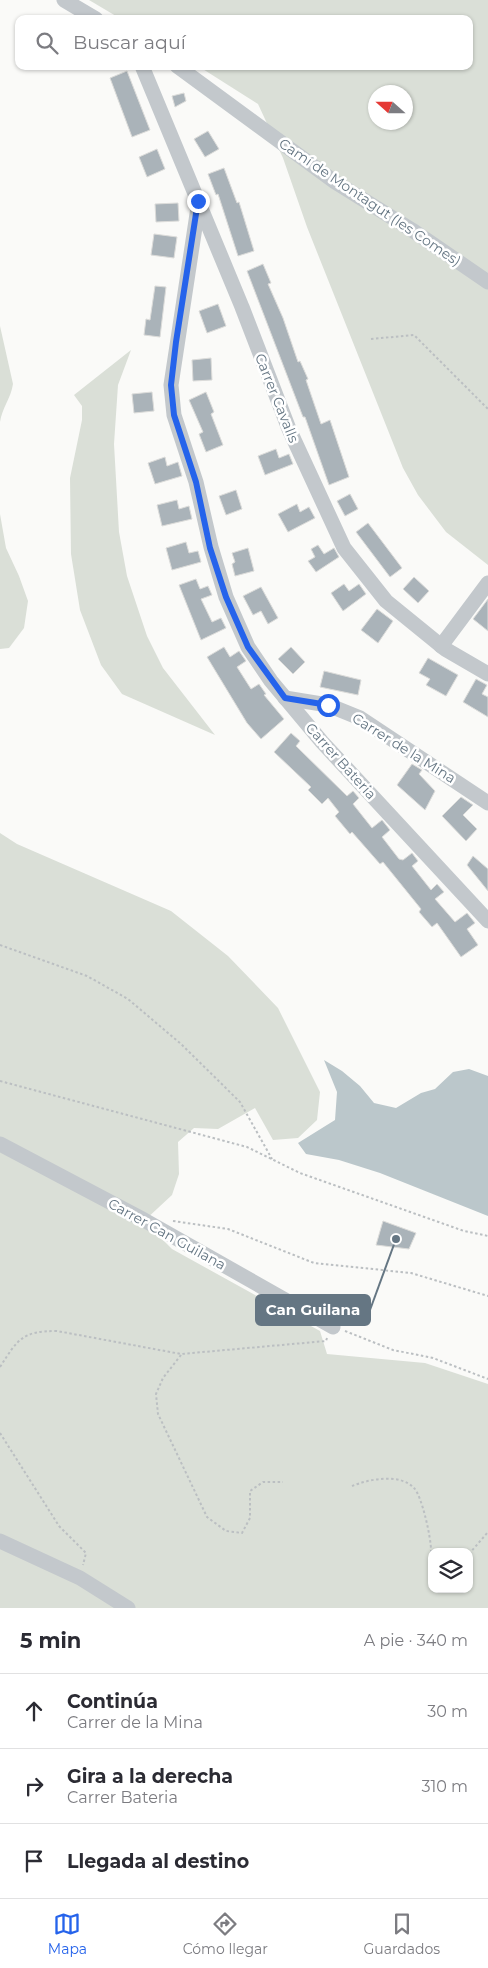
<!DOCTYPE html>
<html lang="es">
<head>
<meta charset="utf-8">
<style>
  :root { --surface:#fff; --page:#f7f7f7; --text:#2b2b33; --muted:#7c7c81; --line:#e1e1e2; --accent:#2563eb }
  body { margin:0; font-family:Montserrat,sans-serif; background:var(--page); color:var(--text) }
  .controls { position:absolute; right:15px; bottom:15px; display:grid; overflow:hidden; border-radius:10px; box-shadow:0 1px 4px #0004 }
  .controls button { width:45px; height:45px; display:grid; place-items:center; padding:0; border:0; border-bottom:1px solid var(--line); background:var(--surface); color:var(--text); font:25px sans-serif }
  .compass { position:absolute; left:368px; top:85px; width:45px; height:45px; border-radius:50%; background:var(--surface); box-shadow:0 1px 4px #0004; rotate:291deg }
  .stop { position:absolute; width:15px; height:15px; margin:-11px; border:4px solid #2563eb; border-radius:50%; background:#fff }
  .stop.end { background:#2563eb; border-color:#fff; box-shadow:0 1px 5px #0008 }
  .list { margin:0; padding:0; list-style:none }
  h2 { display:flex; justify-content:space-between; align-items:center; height:65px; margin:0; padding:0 20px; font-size:21px }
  h2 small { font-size:16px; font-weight:400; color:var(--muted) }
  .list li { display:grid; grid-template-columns:32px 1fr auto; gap:15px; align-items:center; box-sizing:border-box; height:75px; padding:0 20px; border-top:1px solid var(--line) }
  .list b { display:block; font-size:19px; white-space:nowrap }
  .list p { margin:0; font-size:16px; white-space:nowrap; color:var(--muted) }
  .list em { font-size:16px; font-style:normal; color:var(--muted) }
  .icon { flex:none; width:28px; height:28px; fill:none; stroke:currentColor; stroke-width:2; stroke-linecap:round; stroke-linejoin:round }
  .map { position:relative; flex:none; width:488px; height:1608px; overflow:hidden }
  .search { position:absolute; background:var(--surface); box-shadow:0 1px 4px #0004; left:15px; right:15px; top:15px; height:55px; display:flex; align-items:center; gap:12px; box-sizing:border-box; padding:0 18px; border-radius:10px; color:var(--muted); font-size:19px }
  .sheet { height:290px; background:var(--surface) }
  nav { display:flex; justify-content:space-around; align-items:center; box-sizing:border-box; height:70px; border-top:1px solid var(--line); background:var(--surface); font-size:14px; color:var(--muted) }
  nav a { display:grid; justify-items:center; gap:2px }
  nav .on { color:var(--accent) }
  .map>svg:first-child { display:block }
</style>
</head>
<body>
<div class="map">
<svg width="488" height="1608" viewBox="0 0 488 1608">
  <rect width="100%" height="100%" fill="#fafaf8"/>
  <g fill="#dadfd7" fill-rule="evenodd">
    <path d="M89,0h399v565l-42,-33 -28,-37 -15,-27 -96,-241 -24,-69 -25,-54 -60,-38h271v-47h-348zM376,92h30v30h-30z"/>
    <path d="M0,326l13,58c-2,14 -11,24 -13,38z"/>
    <polygon points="131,350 118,385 114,444 119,532 127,576 147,636 163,668 215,735 122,694 101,665 80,610 71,554 70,478 82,420 82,406 74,395"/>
    <polygon points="0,514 6,548 19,576 28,601 24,628 9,648 0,649"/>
    <path d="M0,833l17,11 154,67 57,45 50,52 42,84 -3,28 -19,18 -25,2 -18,-32 -37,21 -24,-1 -16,14 1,32 -7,21 -28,26 28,28 148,82 7,23 98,9 63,21v224h-488zM432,1552h37v37h-37z"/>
  </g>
  <polygon fill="#bbc7cb" points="324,1060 342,1071 360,1086 374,1103 396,1108 421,1093 435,1089 453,1072 469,1069 488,1076 488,1216 380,1173 339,1160 306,1154 298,1143 335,1120 337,1092"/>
  <g fill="#aab3b9" stroke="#dcdcda">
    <polygon points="127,71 150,130 132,137 110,78"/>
    <polygon points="184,93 186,101 175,107 172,96"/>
    <polygon points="208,131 219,149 205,157 194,139"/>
    <polygon points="157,149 165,169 147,177 139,157"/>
    <polygon points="224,168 237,203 239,202 254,251 238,256 218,194 216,195 208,174"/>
    <polygon points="178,203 179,221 156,222 155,204"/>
    <polygon points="154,234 177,237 174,258 151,255"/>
    <polygon points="263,264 271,283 268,284 283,318 298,362 300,361 308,379 306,380 321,424 330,420 349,477 329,485 305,417 303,417 247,271"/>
    <polygon points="155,286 166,287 160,337 144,335 146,319 150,320"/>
    <polygon points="218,304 226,326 207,333 199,311"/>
    <polygon points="211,358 212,380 193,381 192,360"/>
    <polygon points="152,392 154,411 134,413 132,394"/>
    <polygon points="206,392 214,412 211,414 223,445 206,452 199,434 203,432 189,400"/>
    <polygon points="276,449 279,458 289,454 293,464 265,475 258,456"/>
    <polygon points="165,457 167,466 178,462 182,476 155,484 148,463"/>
    <polygon points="236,490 242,509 226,515 219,496"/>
    <polygon points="350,494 358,509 345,516 337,501"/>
    <polygon points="177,500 179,509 189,506 192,519 162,526 157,505"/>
    <polygon points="297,504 300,512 309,507 315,518 288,532 278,514"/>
    <polygon points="368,523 402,568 390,577 356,532"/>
    <polygon points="186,542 189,553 198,551 201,562 172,570 166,548"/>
    <polygon points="318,545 324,554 334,548 339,557 316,572 308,561 315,557 311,549"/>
    <polygon points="248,548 254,571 235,576 232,564 235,562 232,553"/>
    <polygon points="414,577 429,591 418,603 403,589"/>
    <polygon points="196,579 200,589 208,586 212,595 201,599 212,622 221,618 226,628 201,640 179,585"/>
    <polygon points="344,584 349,591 359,584 366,594 343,611 331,593"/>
    <polygon points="261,587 278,618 268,624 261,611 253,615 243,596"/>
    <polygon points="488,599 488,631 473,619"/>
    <polygon points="377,609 393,621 378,643 361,630"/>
    <polygon points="224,647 230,657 239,651 246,661 237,667 251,689 259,684 266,694 264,695 284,719 261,739 247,723 207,657"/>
    <polygon points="291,647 305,662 293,674 278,659"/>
    <polygon points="428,658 458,675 446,696 426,685 430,679 419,673"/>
    <polygon points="324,671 361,680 358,695 320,687"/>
    <polygon points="476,679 487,685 482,694 488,697 488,717 463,702"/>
    <polygon points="291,733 300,741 296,746 347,796 353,791 359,798 353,804 372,828 382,820 390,830 382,837 399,859 403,860 412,853 418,861 412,866 431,890 437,884 444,892 435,899 455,922 467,913 475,923 467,929 478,945 461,957 437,923 432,927 419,912 421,909 383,862 380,864 352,832 350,834 335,816 339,812 328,798 322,804 308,790 311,787 274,752"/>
    <polygon points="412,764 422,770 419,774 435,791 425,810 397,785"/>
    <polygon points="461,797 473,805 463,815 477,829 466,841 442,816"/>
    <polygon points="473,856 488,869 488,891 467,865"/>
    <polygon points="383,1221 416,1233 409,1249 376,1245"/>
  </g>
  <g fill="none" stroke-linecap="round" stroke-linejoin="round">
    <g stroke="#bbbfc2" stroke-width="2" stroke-dasharray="2.5 2.5" stroke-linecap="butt">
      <polyline points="371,339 414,335 488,409"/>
      <polyline points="0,945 87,976 128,999 181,1044 240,1102 272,1159"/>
      <polyline points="0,1081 247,1147 300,1173 464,1231 488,1236"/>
      <polyline points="173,1221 228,1229 314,1263 411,1273 488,1296"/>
      <polyline points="345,1331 393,1350 433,1358 488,1379"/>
      <polyline points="181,1355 163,1378 156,1394 158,1414 207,1517 226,1531 242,1533 250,1518 250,1491 263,1482 283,1482"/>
      <path d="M0,1367c18,-28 22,-36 57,-36l124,23 145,-13 1,-3"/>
      <polyline points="0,1433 59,1526 86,1553 83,1565"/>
      <path d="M352,1486c17,-7 48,-13 62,2 8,8 17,50 17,62 1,10 -5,26 1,34"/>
      <polyline points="469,1554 488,1532"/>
    </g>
    <g stroke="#c3c8cc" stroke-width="15">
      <polyline points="64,0 96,19"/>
      <polyline points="142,66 242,307 289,429 344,548 386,601 445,649 488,674"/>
      <polyline points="177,66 335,182 412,230 488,282"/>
      <polyline points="199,201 171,385 174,415 196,482 211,547 226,597 248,647 271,681 322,742 488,921"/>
      <polyline points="441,646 488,583"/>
      <polyline points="285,698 328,705 360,718 488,803"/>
      <polyline points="0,1144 144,1220 333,1327"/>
      <polyline points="0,1541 80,1578 128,1608"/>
    </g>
  </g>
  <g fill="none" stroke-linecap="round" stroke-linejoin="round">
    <polyline stroke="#2563eb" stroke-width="6" points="198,201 176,342 171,385 174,415 196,482 210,548 226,597 248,647 285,698 328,705"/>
  </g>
  <g text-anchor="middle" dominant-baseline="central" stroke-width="5" stroke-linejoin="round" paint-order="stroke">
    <g font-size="14" fill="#657683" stroke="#fff">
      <text transform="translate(370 202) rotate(34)">Camí de Montagut (les Comes)</text>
      <text transform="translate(277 398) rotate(68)">Carrer Cavalls</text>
      <text transform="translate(404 748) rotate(32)">Carrer de la Mina</text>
      <text transform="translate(341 761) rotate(48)">Carrer Bateria</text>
      <text transform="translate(167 1234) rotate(29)">Carrer Can Guilana</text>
    </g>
  </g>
  <path fill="none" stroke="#657683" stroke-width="2" d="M396 1239L370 1310"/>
  <circle fill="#657683" stroke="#fff" stroke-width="2" cx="396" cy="1239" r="5"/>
  <rect fill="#657683" stroke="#657683" stroke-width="2" x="256" y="1295" width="114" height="30" rx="5"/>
  <g font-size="15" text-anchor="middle" font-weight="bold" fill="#fff">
    <text x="313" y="1315">Can Guilana</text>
  </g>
</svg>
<div class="controls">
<button><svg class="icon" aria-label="layers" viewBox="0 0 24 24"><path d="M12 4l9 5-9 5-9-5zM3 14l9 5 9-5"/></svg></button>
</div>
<svg class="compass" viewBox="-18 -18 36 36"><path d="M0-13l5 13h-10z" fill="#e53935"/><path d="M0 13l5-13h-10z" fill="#7c7c81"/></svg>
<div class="stop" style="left:328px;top:705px"></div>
<div class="stop end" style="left:198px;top:201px"></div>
<div class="search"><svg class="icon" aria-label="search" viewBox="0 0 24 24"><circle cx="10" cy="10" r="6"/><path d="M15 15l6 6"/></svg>Buscar aquí</div>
</div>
<section class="sheet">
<h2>5 min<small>A pie · 340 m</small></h2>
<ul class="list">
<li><svg class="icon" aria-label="ahead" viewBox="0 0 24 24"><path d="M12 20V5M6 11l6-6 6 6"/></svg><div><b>Continúa</b><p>Carrer de la Mina</p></div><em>30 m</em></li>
<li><svg class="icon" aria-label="right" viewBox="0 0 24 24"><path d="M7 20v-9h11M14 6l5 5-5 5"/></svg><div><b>Gira a la derecha</b><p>Carrer Bateria</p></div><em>310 m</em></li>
<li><svg class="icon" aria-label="arrive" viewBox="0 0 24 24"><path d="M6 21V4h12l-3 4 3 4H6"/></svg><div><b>Llegada al destino</b></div></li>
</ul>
</section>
<nav>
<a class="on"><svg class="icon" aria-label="map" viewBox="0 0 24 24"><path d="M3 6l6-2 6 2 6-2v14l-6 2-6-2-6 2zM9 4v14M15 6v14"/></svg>Mapa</a>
<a><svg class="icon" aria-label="directions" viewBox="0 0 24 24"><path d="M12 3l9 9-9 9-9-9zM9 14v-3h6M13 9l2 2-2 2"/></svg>Cómo llegar</a>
<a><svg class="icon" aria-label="saved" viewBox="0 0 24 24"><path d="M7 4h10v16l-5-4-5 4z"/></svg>Guardados</a>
</nav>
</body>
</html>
